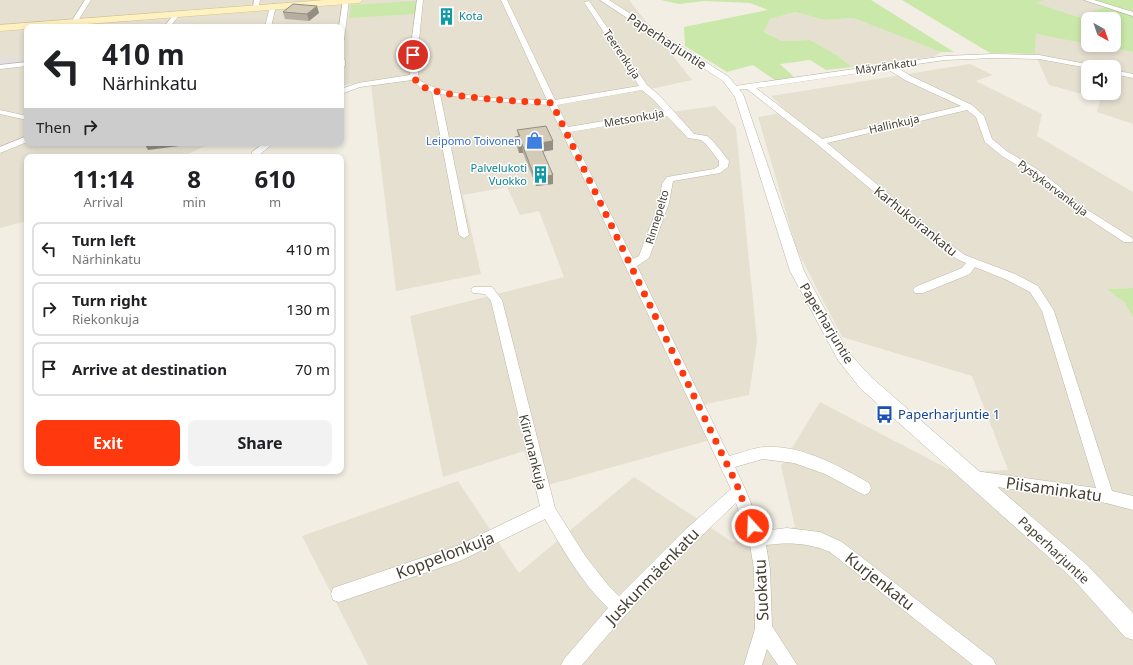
<!DOCTYPE html>
<html lang="en">
<head>
<meta charset="utf-8">
<style>
  body { margin:0; font-family:"Noto Sans",sans-serif; background:#f2f2f2; color:#202124; height:100vh; display:flex; flex-direction:column; font-size:15px; white-space:nowrap }
  * { box-sizing:border-box; margin:0 }
  p { font-size:13px; color:#757577 }
  .icon { flex:none; width:22px; height:22px; fill:none; stroke:currentColor; stroke-width:2; stroke-linecap:round; stroke-linejoin:round }
  .map { position:relative; flex:1; overflow:hidden }
  .sheet { position:absolute; left:24px; top:154px; width:320px; height:320px; display:flex; flex-direction:column; background:#fff; border-radius:8px; box-shadow:0 2px 6px #0003 }
  .sheet>* { flex:none }
  .top-card { position:absolute; left:24px; top:24px; width:320px; height:122px; border-radius:8px; box-shadow:0 2px 6px #0003; background:#fff; color:#202124; overflow:hidden }
  .needle { width:26px; rotate:140deg }
  .fabs { position:absolute; left:1081px; top:12px; display:grid; gap:8px }
  .fabs a { display:grid; place-items:center; width:40px; height:40px; border-radius:8px; background:#fff; box-shadow:0 2px 6px #0003; font-size:20px }
  .pin { position:absolute; display:grid; place-items:center; width:34px; height:34px; color:#fff; margin:-17px; border:2px solid #fff; border-radius:50%; box-shadow:0 1px 4px #0007 }
  .me { position:absolute; width:44px; margin:-22px; rotate:340deg; stroke-linejoin:round; filter:drop-shadow(0 0 3px #0008) }
  .turn { display:flex; align-items:center; gap:14px; height:84px; padding:0 12px; font-size:18px }
  .turn .icon { width:52px; height:52px; stroke-width:2.5 }
  .turn b { display:block; font-size:28px; line-height:34px }
  .then { display:flex; align-items:center; height:38px; padding:0 12px; background:#0003; gap:8px; font-size:15px }
  .eta { display:flex; justify-content:space-evenly; align-items:center; height:68px; text-align:center }
  .eta b { font-size:24px; font-weight:700; line-height:28px }
  .button { display:flex; gap:8px; margin-top:auto; padding:8px 12px }
  .button a { flex:1; height:46px; border-radius:8px; background:#ff380d; color:#fff; font-size:16px; font-weight:700; line-height:46px; text-align:center }
  .button a+a { background:#f2f2f2; color:#202124 }
  ul { padding:0; list-style:none }
  li { display:flex; align-items:center; gap:12px; height:54px; margin:0 8px 6px; padding:0 4px; border:2px solid #e0e0e0; border-radius:8px }
  li div { flex:1 }
  li b { display:block; font-size:15px }
  li em { font-style:normal }
  .map>svg:first-child { display:block }
  .residential { fill:#e6e0d1; fill-rule:evenodd }
  .green { fill:#cae8aa }
  .parking { fill:#e2e0dc }
  .lines { fill:none; stroke-linecap:round; stroke-linejoin:round }
  .minor-casing { stroke:#bdb6a6; stroke-width:1 }
  .tertiary-casing { stroke:#bdb6a6; stroke-width:1 }
  .secondary-casing { stroke:#d4c391; stroke-width:1 }
  .minor { fill:#fff; fill-rule:evenodd }
  .tertiary { fill:#fff; fill-rule:evenodd }
  .secondary { fill:#fff1c0; fill-rule:evenodd }
  .wall { fill:#b6ae9e }
  .shaded-wall { fill:#948d81 }
  .building { fill:#d4cab8; stroke:#948d81 }
  .route { stroke:#ff380d; stroke-width:7; stroke-dasharray:0 12.6 }
  .labels { text-anchor:middle; stroke-width:3; stroke-linejoin:round; paint-order:stroke }
  .far-culture-label { font-size:11px; fill:#0d838f; stroke:#fff; text-anchor:start }
  .far-street-label { font-size:11px; fill:#443e33; stroke:#fff }
  .far-shop-label { font-size:11px; fill:#366cbe; stroke:#fff; text-anchor:end }
  .street-label { font-size:13px; fill:#443e33; stroke:#fff }
  .transit-label { font-size:13px; fill:#164399; stroke:#fff; text-anchor:start }
  .near-street-label { font-size:16px; fill:#443e33; stroke:#fff }
</style>
</head>
<body>
<div class="map">
<svg width="1133" height="665" viewBox="0 0 1133 665">
  <rect width="100%" height="100%" fill="#f2eee3"/>
  <path class="residential" d="M0,0H629L692,80L651,89L671,112L715,106L736,128L757,341L749,395L692,407L710,440L537,488L524,451L443,477L410,316L564,277L539,211L520,215L507,187L463,195L481,274L396,291L371,85L348,84L341,87V27H27V143H213L181,157H27V221L0,228Z
    M1046,0H1090L1109,6L1078,17L1035,3Z
    M795,12L825,20L853,18L941,52L933,57L852,67L837,55L810,40L782,41L764,32L770,19Z
    M1036,34L1133,52V124L1097,112L1100,99L1049,85L1035,54ZM1088,67H1114V93H1088Z
    M970,64L993,75L976,81L1042,114L1037,136L1133,192V288L1107,289L1125,303L1133,318V665H368L302,536L458,481L519,573L634,477L732,542L795,527L781,466L820,402L954,472L1008,470L972,376L842,337L797,250L758,117L787,112L771,96Z"/>
  <path class="green" d="M661,0H871L954,52H941L853,18L825,20L795,12L770,19L764,32L782,41L810,40L837,55L852,67L826,70L810,60L780,64L794,77L775,80L753,65L727,72L685,46L684,27L768,10L750,3L704,1L679,4Z
    M902,0H1046L1036,3L1078,17L1108,6L1090,0H1133V52L1095,45H1114V19H1088V44L1036,34L1035,54L990,53Z
    M415,1L416,14L349,18L351,5Z
    M1133,288V318L1125,303L1107,289Z"/>
  <path class="parking" d="M27,56V63L0,65V58Z"/>
  <g class="lines">
    <defs>
      <path id="minor" d="M85,0H91L74,27H68Z
        M254,0H260L258,9L253,8Z
        M343,0H349L344,40L341,42V27H339Z
        M417,0H423L417,61L419,80C445,98 515,100 547,100L501,0H507L555,100L639,86L584,2L589,1L647,85L660,96L694,134L707,136L712,140L729,161L728,167L720,173L673,181L669,203L649,258L637,266L729,456C741,453 753,448 765,447C802,445 839,466 869,483L871,488L869,493L864,495L825,474L794,463L763,459L735,467L746,491L762,531L787,528L820,532L842,542L993,659L996,665H973L830,552C810,543 788,542 766,545L770,569L772,626L797,665H778L767,649L762,665H744L755,629L754,569L749,539L736,503C681,554 630,608 582,665H561L564,659L608,608C581,582 564,551 545,519L460,561L339,602L333,600L331,594L333,588L457,546L540,506L491,301L485,294L473,293L471,290L473,287H492L502,300L555,508L586,557L608,585L619,596L685,530L731,489L549,105L480,100L440,94L469,235L464,238L459,235L432,92L421,88L412,80L360,87L341,94V89L358,83L410,75V53ZM642,90L654,100L664,111L568,127L557,105ZM667,116L688,138L701,140L706,144L719,161V166L714,169L667,177L662,184L659,203L639,256L633,259L570,132Z
        M1084,0H1094L1133,12V16Z
        M273,4L276,6L271,27H265L270,6Z
        M175,13L180,14L170,27H164Z
        M994,54L1039,55L1092,65L1096,67H1088V68L1039,59L994,58L945,60L896,67L911,76L972,105L984,116L992,139L1008,152L1037,169L1060,187L1072,200L1132,238L1133,240L1132,242H1124L1066,204L1054,191L1031,173L1002,156L985,142L976,117L967,110L827,143L948,243L965,255L1015,274L1038,286L1054,311L1112,491L1133,496V510L1106,503L970,483L968,478L970,473L975,471L1096,488L1042,311L1030,292L1007,280L975,267L970,274L923,293H915L913,290L915,287L962,268L966,263L957,259L940,247L817,144L747,89L735,90L731,88L735,86L945,56ZM887,69L905,80L961,106L822,139L756,88Z
        M341,58L345,60V66H341Z
        M27,62V66L0,69V65Z
        M1114,70L1133,74V78L1114,74Z
        M0,110L27,116V120L0,114Z
        M27,136V142L0,153V147Z
        M264,143H274L259,155V157H251L252,152Z"/>
      <path id="tertiary" d="M600,0H609L729,77L743,94L804,271L848,352L872,378L1086,564L1133,613V640L1125,637L1072,578L860,388L838,360L790,271L735,97L723,81Z"/>
      <path id="secondary" d="M325,0H363L359,3L49,27H27V29L0,31V25Z"/>
    </defs>
    <use href="#minor" class="minor-casing"/>
    <use href="#tertiary" class="tertiary-casing"/>
    <use href="#secondary" class="secondary-casing"/>
    <use href="#minor" class="minor"/>
    <use href="#tertiary" class="tertiary"/>
    <use href="#secondary" class="secondary"/>
  </g>
  <path class="wall" d="M283,12L319,13L309,21L285,19Z
    M517,130L553,150L543,151L553,184L536,186L523,153H519L516,145L515,137L518,136Z"/>
  <path class="shaded-wall" d="M317,6L319,13L309,21L307,14Z
    M553,141V150L540,152L539,143Z
    M144,143H202L148,150Z
    M522,144L523,153H519L518,145Z
    M553,175V184L536,186L535,178Z"/>
  <path class="building" d="M293,4L317,6L307,14L283,12Z
    M546,126L553,141L539,143L553,175L535,178L522,144L518,145L515,137L520,136L517,130Z"/>
  <g class="lines">
    <path class="route" d="M413,55C413,63 412,76 417,82C429,99 529,101 552,103L737,485L752,526"/>
  </g>
  <defs>
    <symbol id="building-bare" viewBox="-9 -9 18 18"><path d="M-4-6H4V6H1V3H-1V6H-4ZM-2.5-4.3h1.7v1.8h-1.7ZM.8-4.3h1.7v1.8H.8ZM-2.5-1h1.7V.8h-1.7ZM.8-1h1.7V.8H.8Z" fill="#0f9aa8" stroke="#fff" stroke-width="2.5" paint-order="stroke"/></symbol>
    <symbol id="shop-bare" viewBox="-9 -9 18 18"><path d="M-5-2.5h2.3a2.7 3.5 0 0 1 5.4 0H5L5.5 6h-11ZM-1.5-2.5h3a1.5 2.3 0 0 0-3 0Z" fill="#3f7fe0" stroke="#fff" stroke-width="2.5" paint-order="stroke"/></symbol>
    <symbol id="bus-bare" viewBox="-9 -9 18 18"><path d="M-5-6H5V4H4V6H2V4H-2V6H-4V4H-5ZM-3.5-4V0h7V-4ZM-3.5 1.2v1.5H-2V1.2ZM2 1.2v1.5H3.5V1.2Z" fill="#1a4fb4" stroke="#fff" stroke-width="2.5" paint-order="stroke"/></symbol>
  </defs>
  <g fill-rule="evenodd">
    <use href="#building-bare" x="434" y="4" width="25" height="25"/>
    <use href="#shop-bare" x="522" y="128" width="25" height="25"/>
    <use href="#building-bare" x="528" y="162" width="25" height="25"/>
    <use href="#bus-bare" x="872" y="402" width="25" height="25"/>
  </g>
  <g class="labels">
    <g class="far-culture-label">
      <text x="459" y="20">Kota</text>
      <text x="527" y="172" text-anchor="end">Palvelukoti<tspan x="527" dy="13">Vuokko</tspan></text>
    </g>
    <g class="far-street-label">
      <text transform="translate(622 54) rotate(56)" y="4">Teerenkuja</text>
      <text transform="translate(886 66) rotate(-8)" y="4">Mäyränkatu</text>
      <text transform="translate(634 118) rotate(-10)" y="4">Metsonkuja</text>
      <text transform="translate(894 124) rotate(-13)" y="4">Hallinkuja</text>
      <text transform="translate(1053 188) rotate(37)" y="4">Pystykorvankuja</text>
      <text transform="translate(657 217) rotate(-73)" y="4">Rinnepelto</text>
    </g>
    <g class="far-shop-label">
      <text x="521" y="145">Leipomo Toivonen</text>
    </g>
    <g class="street-label">
      <text transform="translate(667 41) rotate(33)" y="5">Paperharjuntie</text>
      <text transform="translate(916 221) rotate(39)" y="5">Karhukoirankatu</text>
      <text transform="translate(827 323) rotate(59)" y="5">Paperharjuntie</text>
      <text transform="translate(533 452) rotate(76)" y="5">Kiirunankuja</text>
      <text transform="translate(1054 550) rotate(43)" y="5">Paperharjuntie</text>
    </g>
    <g class="transit-label">
      <text x="898" y="419">Paperharjuntie 1</text>
    </g>
    <g class="near-street-label">
      <text transform="translate(1054 489) rotate(8)" y="6">Piisaminkatu</text>
      <text transform="translate(445 555) rotate(-21)" y="6">Koppelonkuja</text>
      <text transform="translate(652 576) rotate(-46)" y="6">Juskunmäenkatu</text>
      <text transform="translate(880 581) rotate(38)" y="6">Kurjenkatu</text>
      <text transform="translate(761 590) rotate(-93)" y="6">Suokatu</text>
    </g>
  </g>
</svg>
<div class="fabs">
<a><svg class="needle" viewBox="-14 -14 28 28"><path d="M0-13l5 13h-10z" fill="#e53935"/><path d="M0 13l5-13h-10z" fill="#757577"/></svg></a>
<a><svg class="icon" aria-label="sound" viewBox="0 0 24 24"><path d="M4 9h4l5-4v14l-5-4H4zM17 9q2 3 0 6"/></svg></a>
</div>
<div class="pin" style="left:413px;top:55px;background:#d93025"><svg class="icon" aria-label="arrive" viewBox="0 0 24 24"><path d="M6 21V4h12l-3 4 3 4H6"/></svg></div>
<svg class="me" style="left:752px;top:526px" viewBox="-20 -20 40 40"><circle r="17" fill="#ff380d" stroke="#fff" stroke-width="3"/><path d="M0-11L8 9 0 5-8 9z" fill="#fff"/></svg>
<div class="top-card">
<div class="turn"><svg class="icon" aria-label="left" viewBox="0 0 24 24"><path d="M17 20v-9H6M10 6l-5 5 5 5"/></svg><div><b>410 m</b>Närhinkatu</div></div>
<div class="then">Then<svg class="icon" aria-label="right" viewBox="0 0 24 24"><path d="M7 20v-9h11M14 6l5 5-5 5"/></svg></div>
</div>
<section class="sheet">
<div class="eta">
<div><b>11:14</b><p>Arrival</p></div>
<div><b>8</b><p>min</p></div>
<div><b>610</b><p>m</p></div>
</div>
<ul>
<li><svg class="icon" aria-label="left" viewBox="0 0 24 24"><path d="M17 20v-9H6M10 6l-5 5 5 5"/></svg><div><b>Turn left</b><p>Närhinkatu</p></div><em>410 m</em></li>
<li><svg class="icon" aria-label="right" viewBox="0 0 24 24"><path d="M7 20v-9h11M14 6l5 5-5 5"/></svg><div><b>Turn right</b><p>Riekonkuja</p></div><em>130 m</em></li>
<li><svg class="icon" aria-label="arrive" viewBox="0 0 24 24"><path d="M6 21V4h12l-3 4 3 4H6"/></svg><div><b>Arrive at destination</b></div><em>70 m</em></li>
</ul>
<div class="button"><a>Exit</a><a>Share</a></div>
</section>
</div>
</body>
</html>
